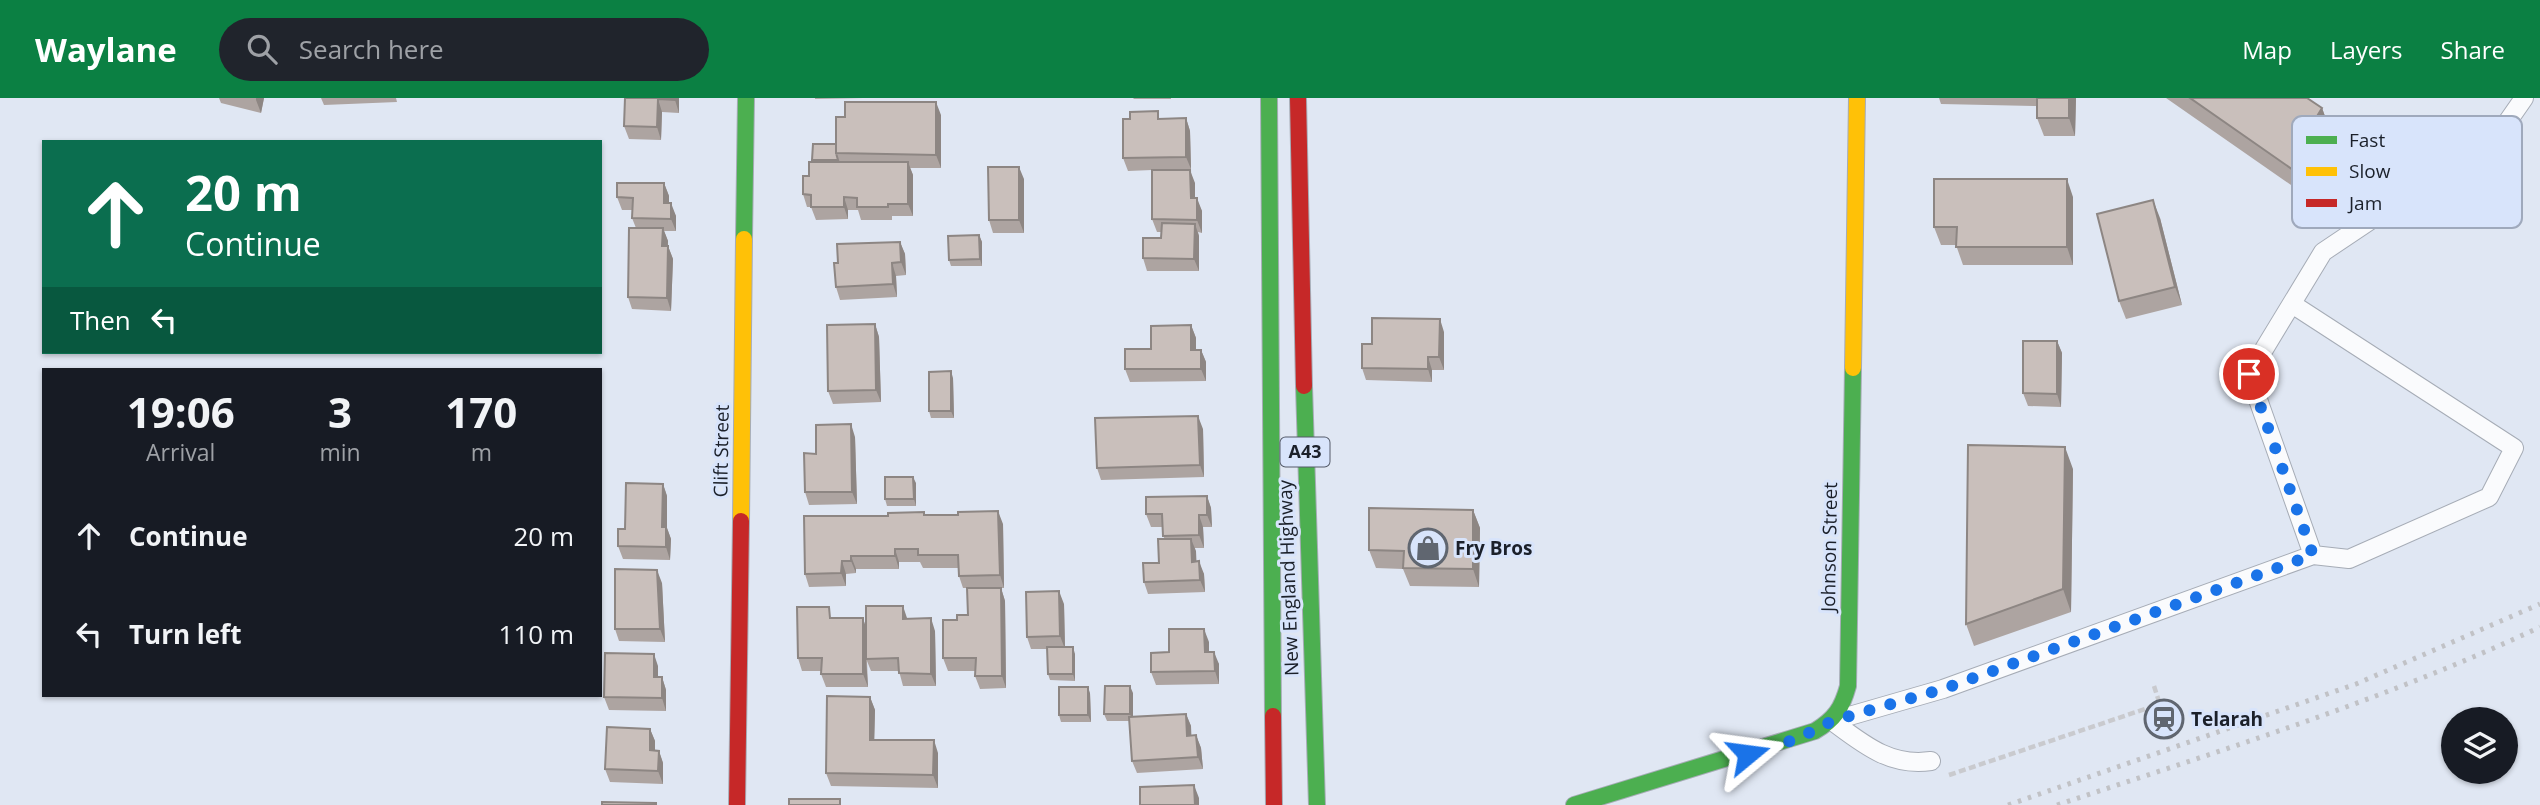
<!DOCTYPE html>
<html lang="en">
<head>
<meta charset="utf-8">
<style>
  body { margin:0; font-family:"Open Sans",sans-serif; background:#20242c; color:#f1f3f6; height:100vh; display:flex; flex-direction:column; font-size:26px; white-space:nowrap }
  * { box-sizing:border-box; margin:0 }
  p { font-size:23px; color:#9ea1a6 }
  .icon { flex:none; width:38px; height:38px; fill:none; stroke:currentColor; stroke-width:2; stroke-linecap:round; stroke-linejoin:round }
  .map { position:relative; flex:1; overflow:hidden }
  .drawer { position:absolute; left:42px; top:270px; width:560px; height:329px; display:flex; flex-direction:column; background:#171b24; border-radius:0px; box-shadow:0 2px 5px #0004 }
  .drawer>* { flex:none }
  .hud { position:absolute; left:42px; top:42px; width:560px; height:214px; border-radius:0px; box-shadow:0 2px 5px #0004; background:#0b6e4f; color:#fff; overflow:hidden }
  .controls { position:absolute; left:2441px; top:609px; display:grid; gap:14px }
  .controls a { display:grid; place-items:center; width:77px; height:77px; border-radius:50%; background:#171b24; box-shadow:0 2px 5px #0004; font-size:35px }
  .pin { position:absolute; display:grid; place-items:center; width:60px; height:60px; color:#fff; margin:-30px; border:4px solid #fff; border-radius:50%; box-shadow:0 2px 7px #0007 }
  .me { position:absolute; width:77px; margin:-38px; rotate:74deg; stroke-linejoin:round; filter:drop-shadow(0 0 5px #0008) }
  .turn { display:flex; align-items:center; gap:24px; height:147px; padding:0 28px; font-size:32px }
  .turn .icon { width:91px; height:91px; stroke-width:2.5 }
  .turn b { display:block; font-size:49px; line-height:60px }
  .then { display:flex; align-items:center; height:66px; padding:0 28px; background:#0003; gap:14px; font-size:26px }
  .eta { display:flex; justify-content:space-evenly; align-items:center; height:119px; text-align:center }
  .eta b { font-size:42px; font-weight:700; line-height:49px }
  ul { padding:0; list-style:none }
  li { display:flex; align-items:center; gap:21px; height:98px; padding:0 28px }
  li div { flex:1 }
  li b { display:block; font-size:26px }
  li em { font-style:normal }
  header { display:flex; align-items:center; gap:42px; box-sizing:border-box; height:98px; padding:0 35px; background:#0b8043; color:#fff }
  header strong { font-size:33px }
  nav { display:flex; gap:38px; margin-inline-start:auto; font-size:24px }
  .search { width:490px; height:63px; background:#20242c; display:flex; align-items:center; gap:18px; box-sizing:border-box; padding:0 24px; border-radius:38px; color:#9ea1a6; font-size:26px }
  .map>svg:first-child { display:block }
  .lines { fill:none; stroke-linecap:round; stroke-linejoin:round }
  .lane-casing { stroke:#a6acb6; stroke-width:20 }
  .fast-casing { stroke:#a6acb6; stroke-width:18 }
  .slow-casing { stroke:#a6acb6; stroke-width:18 }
  .jam-casing { stroke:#a6acb6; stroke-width:18 }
  .path { stroke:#c9cace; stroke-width:4.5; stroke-dasharray:7 3.5; stroke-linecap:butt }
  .lane { stroke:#fafbfd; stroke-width:18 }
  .fast { stroke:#4caf50; stroke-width:16 }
  .slow { stroke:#ffc107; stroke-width:16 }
  .jam { stroke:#c62828; stroke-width:16 }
  .rail { stroke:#c1c2c6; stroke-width:5; stroke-dasharray:3.5 7; stroke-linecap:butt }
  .wall { fill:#ada4a1 }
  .shaded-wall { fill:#8d8683 }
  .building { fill:#c9bfbb; stroke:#8d8683; stroke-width:2 }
  .route { stroke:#1a73e8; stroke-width:12; stroke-dasharray:0 21.6 }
  .labels { text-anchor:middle; stroke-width:6; stroke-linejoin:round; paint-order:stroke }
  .shield { fill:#d8e4fb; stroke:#545b69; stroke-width:2 }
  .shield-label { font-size:18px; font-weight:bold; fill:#1b202a }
  .street-label { font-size:19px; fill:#1b202a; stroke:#d8e4fb }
  .poi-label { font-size:19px; font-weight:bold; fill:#1b202a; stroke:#d8e4fb; text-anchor:start }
  .key { fill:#d8e4fb; stroke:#9fa9bc; stroke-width:2 }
  .key-label { font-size:19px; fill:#1b202a }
</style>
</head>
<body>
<header>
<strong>Waylane</strong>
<div class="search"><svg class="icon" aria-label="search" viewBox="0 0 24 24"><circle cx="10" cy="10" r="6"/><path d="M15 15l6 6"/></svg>Search here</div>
<nav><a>Map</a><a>Layers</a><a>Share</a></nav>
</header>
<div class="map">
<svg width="2540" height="707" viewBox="0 0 2540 707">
  <rect width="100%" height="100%" fill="#e0e7f3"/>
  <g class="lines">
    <defs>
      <path id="lane" d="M2292,206L2514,350L2489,399L2349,461L2313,457
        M1839,621L1943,591L2313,457L2249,276L2323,154L2499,36L2524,0
        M1832,623C1863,646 1890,669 1931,663"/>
      <path id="fast" d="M1269,0L1273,618
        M744,141L746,0
        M1304,288L1317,707
        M1574,707L1815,633C1835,621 1842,610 1848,588L1853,270"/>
      <path id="slow" d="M1853,270L1857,0
        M741,423L744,141"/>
      <path id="jam" d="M1298,0L1304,288
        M1273,618L1274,707
        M737,707L741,423"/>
    </defs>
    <use href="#lane" class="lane-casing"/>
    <use href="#fast" class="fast-casing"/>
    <use href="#slow" class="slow-casing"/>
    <use href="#jam" class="jam-casing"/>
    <path class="path" d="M2154,588L2171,641
      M1949,677L2160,606"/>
    <use href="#lane" class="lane"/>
    <use href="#fast" class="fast"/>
    <use href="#slow" class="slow"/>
    <use href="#jam" class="jam"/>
    <path class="rail" d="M2008,707L2356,586L2540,506
      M2057,707C2219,653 2385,602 2540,529"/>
  </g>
  <path class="wall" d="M219,0H264L261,15L221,5Z
    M321,0H396L397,4L324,7Z
    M625,0H679V15L662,14L661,42L629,41L624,28Z
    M815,0H863L815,1Z
    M1133,0H1171V1H1134Z
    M1939,0H2076L2075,38H2044L2037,20V8L1941,6Z
    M2166,0H2307L2322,10L2329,29L2360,49L2368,72L2337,119Z
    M941,17V70H910L913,77V118H892V122H861L858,112H848V121L816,122L811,109H807L803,96L813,64L812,62L836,46Z
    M1186,20L1190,33L1191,71L1158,72L1195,85V100L1202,113V135L1198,134L1199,138V173H1147L1143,160L1161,140V134H1157L1152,121V72L1128,73L1123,60L1161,21Z
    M1024,81V135H993L989,122Z
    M664,85L669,98V105L676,118V133H664L668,143V148L673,161L671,213L632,211L628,199L636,130L632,120L633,112H622L617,99Z
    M2073,99V167H1963L1956,147H1941L1934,129Z
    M2160,120L2182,207L2126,221L2119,203Z
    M979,137L982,144V168H951L949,162Z
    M900,144L905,156L906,177L896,178L897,199L840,202L836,189L838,165Z
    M875,226L879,239L881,304L833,306L828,293Z
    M1191,227L1196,240V252H1201L1206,264V283L1130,284L1125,271L1151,251Z
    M1444,234V272H1432V284L1366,282L1362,270L1372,246Z
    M2057,243L2062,255L2061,309L2028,308L2023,295Z
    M953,280L954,320H931L929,313Z
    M1203,331L1204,379L1101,382L1097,370Z
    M855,339L857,406L809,407L805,394L816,356Z
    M2073,371L2071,514L1974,548L1966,526Z
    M916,385V408H887L885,401Z
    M663,386L667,398V430L671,441L670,462L623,461L618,448L625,431Z
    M1207,398L1211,410L1212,429H1203L1204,450H1195L1196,463L1204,476L1205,494L1148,496L1144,484L1159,465L1164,441L1163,429H1151L1146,416Z
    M1473,412L1480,430L1479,489L1410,488L1403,471L1376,470L1369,452Z
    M924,414L925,417L1003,426L1004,490H1001L1005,503L1006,590L980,591L975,578V573H948L943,560L957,522L968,517L967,490H963L959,478V470H923L920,464H899V471H856V475L846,476V488L809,489L805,476L888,418Z
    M662,485L665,544L619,543L615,531Z
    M1064,506L1065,549L1075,556V583L1050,582L1048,576L1047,551H1031L1027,539Z
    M834,520H863L866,531L907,521L935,533L936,588H903L899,573H871L867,563L868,589H826L821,576V573H802L798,560Z
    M1209,544V554L1219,566V586L1156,587L1151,574L1169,554Z
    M658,568V579H662L666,592V613L609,612L604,599Z
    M1090,595L1091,624H1061L1059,617Z
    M1133,595V619L1186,616L1191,628V638L1196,637L1201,650L1203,671L1137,675L1132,663L1129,623H1107L1104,616Z
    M870,599L875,612L874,642L938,655V690L831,688L826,675Z
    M650,631L655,643V652L659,653L663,665V686L610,684L605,671Z"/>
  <path class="shaded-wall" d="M256,0H264L261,15L256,2Z
    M675,0H679V15L675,2Z
    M2069,0H2076L2075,38L2069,20Z
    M658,1L662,14L661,42L657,29Z
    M936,4L941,17V70L936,57Z
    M2322,10L2330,32L2316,20Z
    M1186,20L1190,33L1191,71L1186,59Z
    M2360,49L2368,72L2337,119L2329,97Z
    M908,64L913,77V118L908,106Z
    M1019,69L1024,81V135L1019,122Z
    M1190,72L1195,85V113L1191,100Z
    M2067,81L2073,99V167L2067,149Z
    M664,85L669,98V117L664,105Z
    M844,99L848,112V121L844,109Z
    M1197,100L1202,113V135L1197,122Z
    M2153,102L2160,120L2182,207L2175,189Z
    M671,105L676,118V133L671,121Z
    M1195,126L1199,138V173L1194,161Z
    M663,130L668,143L667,161L662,148Z
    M979,137L982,144V168L980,161Z
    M900,144L905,156L906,177L901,164Z
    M668,148L673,161L671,213L667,200Z
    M892,165L896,178L897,199L893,186Z
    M1440,221L1444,234V272L1439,259Z
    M875,226L879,239L881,304L876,292Z
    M1191,227L1196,240V265L1191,252Z
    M2057,243L2062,255L2061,309L2057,296Z
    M1201,252L1206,264V283L1201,271Z
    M1428,259L1432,272V284L1428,271Z
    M951,273L953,280L954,320L951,313Z
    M1198,318L1203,331L1204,379L1200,367Z
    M851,326L855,339L857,406L852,394Z
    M2065,349L2073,371L2071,514L2063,491Z
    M913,379L916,385V408L914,401Z
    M663,386L667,398V430L671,441L670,462L666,449L662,429Z
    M1207,398L1211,410L1212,429L1207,417Z
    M1473,412L1480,430L1479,489L1473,471Z
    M998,413L1003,426L1004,490L1000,477Z
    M1199,417L1203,429L1204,450L1199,437Z
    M1191,441L1196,453L1197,476L1192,464Z
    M895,451L899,464V471L895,458Z
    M851,458L856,471V475L851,463Z
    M842,463L846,476V488L841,475Z
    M1199,463L1204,476L1205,494L1200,482Z
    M657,472L662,485L665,544L660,531Z
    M1001,490L1005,503L1006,590L1002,578Z
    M1059,493L1064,506L1065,551L1060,538Z
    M903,508L907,520L903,521Z
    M863,520L867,533L866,561L868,589L863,576Z
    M931,520L935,533L936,588L931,576Z
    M1204,531L1209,544V567L1205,554Z
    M1073,549L1075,556V583L1073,576Z
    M1214,554L1219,566V586L1215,573Z
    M654,556L658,568V592L654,579Z
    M662,579L666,592V613L662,600Z
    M1130,588L1133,595V623L1130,616Z
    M1088,589L1090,595L1091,624L1088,617Z
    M870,599L875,612L874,654L870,642Z
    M1186,616L1191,628L1192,651L1187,638Z
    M650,631L655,643V665L650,652Z
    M1196,637L1201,650L1203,671L1198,659Z
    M934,642L938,655V690L933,677Z
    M659,653L663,665V686L658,673Z
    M1194,687L1199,700V707H1195Z"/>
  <path class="building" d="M625,0H675V2L658,1L657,29L624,28Z
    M2037,0H2069V20H2037Z
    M2190,0H2307L2322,10L2316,20L2360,49L2329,97Z
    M845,4H936V57L836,55V19H845Z
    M1158,13V21L1186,20V59L1123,60V21H1130V14Z
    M813,46H836V55L838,62H812Z
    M809,64H908V106H888V109H857V100L844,99V109H811V97L803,96V78H809Z
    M988,69H1019V122H989Z
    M1152,72H1190L1191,100H1197V122L1152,121Z
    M1934,81H2067V149H1956L1957,129H1934Z
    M617,85H664V105H671V121L632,120L633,100L617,99Z
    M2153,102L2175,189L2119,203L2097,116Z
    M1162,125L1195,126L1194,161L1143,160V140H1161Z
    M629,130H663L662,148H668L667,200L628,199Z
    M979,137L980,161L949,162L948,138Z
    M900,144L901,164L892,165L893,186L836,189L834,165H838L837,146Z
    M1372,220L1440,221L1439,259H1428V271L1362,270V246H1372Z
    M875,226L876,292L828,293L827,227Z
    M1191,227V252H1201V271H1125V251H1151V228Z
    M2023,243H2057V296L2023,295Z
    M951,273V313H929V274Z
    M1198,318L1200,367L1097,370L1095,320Z
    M851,326L852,394H805L804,355L816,356V327Z
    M1968,347L2065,349L2063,491L1966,526Z
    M885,379H913L914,401H885Z
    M626,385L663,386L662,429H666V449L618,448V431H625Z
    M1207,398V417H1199V437L1163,438L1162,416H1146V399Z
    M1369,410L1473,412V471L1403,470L1404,453L1369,452Z
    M998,413L1000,477L959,478L958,457H918V451H895V458H851V463H842L841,475L805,476L804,418H888V415L924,414V417H958V414Z
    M1158,441H1191L1192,464L1199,463L1200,482L1144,484L1143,465H1159Z
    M615,471L657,472L660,531H615Z
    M967,490H1001L1002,578H975L976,560H943V522H957V517H968Z
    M1059,493L1060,538L1027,539L1026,494Z
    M866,508H903V521L931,520V576L899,575L898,560L866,561Z
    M797,509H829L830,520H863V576H821L822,560H798Z
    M1169,531H1204L1205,554H1214L1215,573L1151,574V555L1169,554Z
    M1047,549H1073V576H1048Z
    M605,555L654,556V579H662V600L604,599Z
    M1105,588H1130V616H1104Z
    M1059,589H1088V617H1059Z
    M827,598L870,599V642H934L933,677L826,675Z
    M1186,616L1187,638L1196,637L1198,659L1132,663L1129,619Z
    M607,629L650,631V652L659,653L658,673L605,671Z
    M1194,687L1195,707H1140V689Z
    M789,701H840V707H789Z
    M602,704L656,705V707H602Z"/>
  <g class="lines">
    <path class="route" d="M1748,656L1797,641L1832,623L1943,591L2313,457L2249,276"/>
  </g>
  <defs>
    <symbol id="shop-ring" viewBox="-11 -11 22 22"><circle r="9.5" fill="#d8e4fb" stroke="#606670" stroke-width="1.5"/><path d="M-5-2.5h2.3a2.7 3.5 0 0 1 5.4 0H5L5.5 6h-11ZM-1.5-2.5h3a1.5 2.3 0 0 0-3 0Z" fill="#606670"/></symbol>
    <symbol id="station-ring" viewBox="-11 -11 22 22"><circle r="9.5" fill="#d8e4fb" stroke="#606670" stroke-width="1.5"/><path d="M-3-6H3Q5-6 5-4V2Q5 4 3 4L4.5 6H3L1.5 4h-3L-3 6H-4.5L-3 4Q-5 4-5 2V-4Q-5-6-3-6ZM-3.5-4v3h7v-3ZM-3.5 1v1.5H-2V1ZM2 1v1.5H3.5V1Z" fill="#606670"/></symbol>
  </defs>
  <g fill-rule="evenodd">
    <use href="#shop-ring" x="1406" y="428" width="44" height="44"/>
    <use href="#station-ring" x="2142" y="599" width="44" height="44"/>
  </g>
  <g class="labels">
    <rect class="shield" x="1280.5" y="339.5" width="49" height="29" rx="5"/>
    <g class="shield-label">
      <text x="1305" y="360">A43</text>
    </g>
    <g class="street-label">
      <text transform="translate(721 353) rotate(-89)" y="7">Clift Street</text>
      <text transform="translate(1829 449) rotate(-89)" y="7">Johnson Street</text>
      <text transform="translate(1288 480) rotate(-92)" y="7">New England Highway</text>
    </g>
    <g class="poi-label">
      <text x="1455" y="457">Fry Bros</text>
      <text x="2191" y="628">Telarah</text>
    </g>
  </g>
  <rect x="2292" y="18" width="230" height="112" rx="10" class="key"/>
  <rect x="2306" y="38" width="31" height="8" fill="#4caf50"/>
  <rect x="2306" y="69" width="31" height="9" fill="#ffc107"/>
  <rect x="2306" y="101" width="31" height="8" fill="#c62828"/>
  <g class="key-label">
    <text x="2349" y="49">Fast</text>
    <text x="2349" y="80">Slow</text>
    <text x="2349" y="112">Jam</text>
  </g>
</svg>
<div class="controls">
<a><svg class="icon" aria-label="layers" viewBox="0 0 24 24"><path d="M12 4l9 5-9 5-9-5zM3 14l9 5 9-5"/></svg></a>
</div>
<div class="pin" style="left:2249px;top:276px;background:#d93025"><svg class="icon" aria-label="arrive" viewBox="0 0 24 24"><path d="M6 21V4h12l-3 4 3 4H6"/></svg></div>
<svg class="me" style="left:1748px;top:656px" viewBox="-20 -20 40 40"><path d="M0-17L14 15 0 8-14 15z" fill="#1a73e8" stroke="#fff" stroke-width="4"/></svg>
<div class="hud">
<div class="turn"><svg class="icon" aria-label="ahead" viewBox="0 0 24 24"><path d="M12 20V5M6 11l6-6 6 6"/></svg><div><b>20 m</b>Continue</div></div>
<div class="then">Then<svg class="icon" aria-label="left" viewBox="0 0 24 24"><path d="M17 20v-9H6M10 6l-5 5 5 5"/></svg></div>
</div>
<section class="drawer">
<div class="eta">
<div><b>19:06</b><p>Arrival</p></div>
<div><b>3</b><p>min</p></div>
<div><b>170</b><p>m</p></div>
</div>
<ul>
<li><svg class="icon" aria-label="ahead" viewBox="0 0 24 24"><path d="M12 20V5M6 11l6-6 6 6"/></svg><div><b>Continue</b></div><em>20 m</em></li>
<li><svg class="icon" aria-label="left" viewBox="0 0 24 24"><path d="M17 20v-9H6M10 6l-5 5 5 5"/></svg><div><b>Turn left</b></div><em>110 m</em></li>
</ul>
</section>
</div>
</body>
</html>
